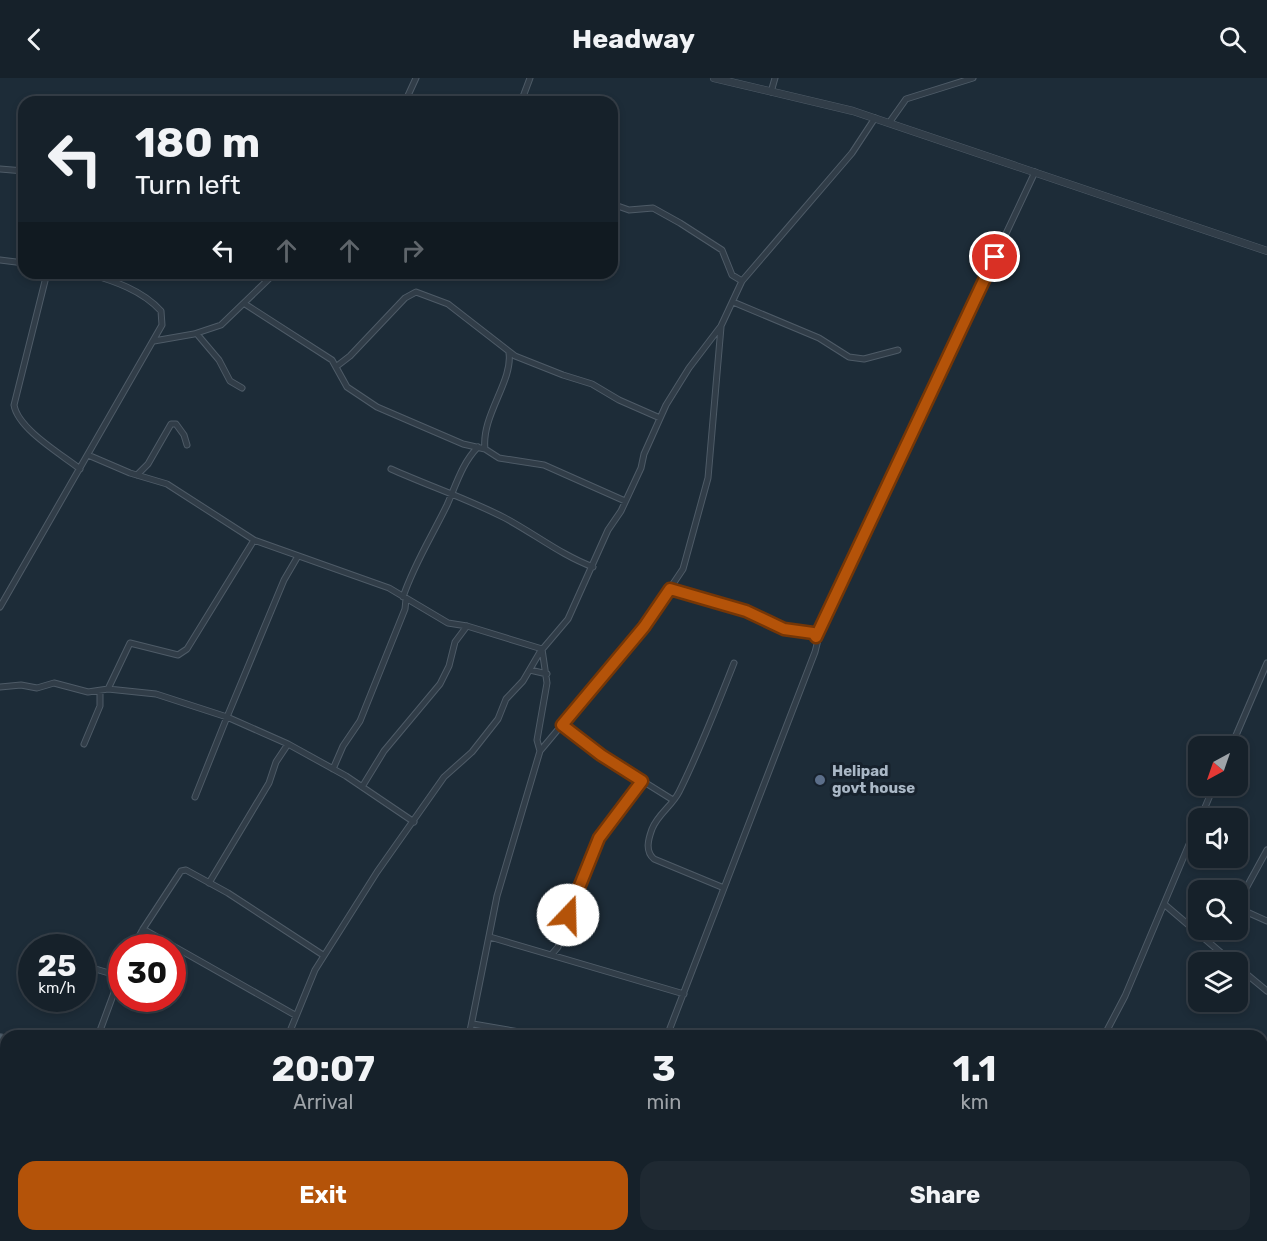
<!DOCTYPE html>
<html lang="en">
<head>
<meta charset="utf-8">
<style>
  body { margin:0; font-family:Rubik,sans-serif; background:#1f2932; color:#f1f3f6; height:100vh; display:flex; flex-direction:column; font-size:22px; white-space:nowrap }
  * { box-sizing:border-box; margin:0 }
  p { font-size:20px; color:#9ea3a8 }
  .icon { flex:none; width:33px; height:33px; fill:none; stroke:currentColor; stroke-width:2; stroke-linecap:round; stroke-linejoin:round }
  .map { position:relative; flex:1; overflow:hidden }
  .side { position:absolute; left:0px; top:952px; width:1268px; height:212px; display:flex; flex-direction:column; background:#16212a; border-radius:18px 18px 0 0; box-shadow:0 3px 9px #0003,0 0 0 2px #353e47 }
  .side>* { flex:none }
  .banner { position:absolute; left:18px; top:18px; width:600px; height:183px; border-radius:18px; box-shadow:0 3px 9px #0003,0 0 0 2px #353e47; background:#16212a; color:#f1f3f6; overflow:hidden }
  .needle { width:39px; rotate:220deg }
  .controls { position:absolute; left:1188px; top:658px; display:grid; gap:12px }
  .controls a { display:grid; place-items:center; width:60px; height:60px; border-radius:12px; background:#16212a; box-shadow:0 3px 9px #0003,0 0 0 2px #353e47; font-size:30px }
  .speed { position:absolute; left:18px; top:856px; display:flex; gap:12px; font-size:30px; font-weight:700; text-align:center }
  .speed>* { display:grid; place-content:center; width:78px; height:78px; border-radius:50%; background:#16212a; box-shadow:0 3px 9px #0003,0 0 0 2px #353e47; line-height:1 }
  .speed small { font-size:15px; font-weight:400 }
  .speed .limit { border:9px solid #d22; background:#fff; color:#111 }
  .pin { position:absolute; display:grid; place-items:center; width:51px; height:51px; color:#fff; margin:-26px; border:3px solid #fff; border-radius:50%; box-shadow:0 2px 6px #0007 }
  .me { position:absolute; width:66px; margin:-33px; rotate:21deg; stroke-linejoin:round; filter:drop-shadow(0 0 4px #0008) }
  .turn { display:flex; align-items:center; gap:21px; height:126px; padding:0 18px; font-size:27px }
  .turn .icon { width:78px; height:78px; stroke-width:2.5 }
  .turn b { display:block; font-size:42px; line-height:51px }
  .lanes { display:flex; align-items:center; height:57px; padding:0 18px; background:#0003; justify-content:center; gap:30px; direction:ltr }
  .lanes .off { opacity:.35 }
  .eta { display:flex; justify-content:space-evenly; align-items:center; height:102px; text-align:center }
  .eta b { font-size:36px; font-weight:700; line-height:42px }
  .primary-button { display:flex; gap:12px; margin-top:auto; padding:12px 18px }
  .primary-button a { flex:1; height:69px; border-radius:18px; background:#b45309; color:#fff; font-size:24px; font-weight:700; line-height:69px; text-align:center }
  .primary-button a+a { background:#1f2932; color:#f1f3f6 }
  header { display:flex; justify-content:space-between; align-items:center; height:78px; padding:0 18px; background:#16212a; font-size:27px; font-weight:700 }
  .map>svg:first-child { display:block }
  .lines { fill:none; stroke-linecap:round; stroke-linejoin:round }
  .minor-casing { stroke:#4e5b67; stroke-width:7 }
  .tertiary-casing { stroke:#4e5b67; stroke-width:8 }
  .primary-casing { stroke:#3d4955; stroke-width:10 }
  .minor { stroke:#313d48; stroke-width:5 }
  .tertiary { stroke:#313d48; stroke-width:7 }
  .primary { stroke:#4e5d69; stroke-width:8 }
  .route-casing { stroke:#753606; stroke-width:15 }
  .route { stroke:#b45309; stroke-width:10 }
  .service-dot { fill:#5c6f8a; stroke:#17222d; stroke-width:2 }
  .labels { text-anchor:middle; stroke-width:6; stroke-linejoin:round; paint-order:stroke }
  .poi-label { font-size:15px; font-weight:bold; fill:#aab8c6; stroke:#17222d; text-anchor:start }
</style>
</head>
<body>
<header><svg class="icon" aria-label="back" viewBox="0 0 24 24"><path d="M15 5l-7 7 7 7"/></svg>Headway<svg class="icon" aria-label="search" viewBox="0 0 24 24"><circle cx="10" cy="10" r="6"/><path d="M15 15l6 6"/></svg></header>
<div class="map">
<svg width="1267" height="1163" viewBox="0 0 1267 1163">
  <rect width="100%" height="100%" fill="#1d2c38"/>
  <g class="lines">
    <defs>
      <path id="minor" d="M771,14L775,0
        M405,24L416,0
        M521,24L530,0
        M889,45L906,21L973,0
        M0,91L24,93
        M612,126L629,132L653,130L680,145L722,172L732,197L742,203
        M0,182L24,185
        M47,195L14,327C18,351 61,376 80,391
        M733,224L819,260L849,279L864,281L898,272
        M245,226L332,282L347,309L377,329L463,366L485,371L499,380L544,387L625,423
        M197,256L219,282L230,303L242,310
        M154,263L194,256L221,247L275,195
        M337,288L350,278L405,220L416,214L448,226L515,278L563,297L592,306L619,322L660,340
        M485,371C481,338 513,303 509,275
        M88,377L130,395L167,406L254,462L187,571L178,577L130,565L108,611
        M391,391C429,408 468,421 505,440C535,456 561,477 593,489
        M137,397L148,386L171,346H176L184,357L187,367
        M254,462L389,510L448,545L467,548L542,571L547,605L537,662L540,673
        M298,478L284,502L227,639L288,666L346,698L414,744
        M670,511L745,533L784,551L813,555L818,562L815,574L724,810
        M403,519C414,486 432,458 447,427C456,407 462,385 478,369
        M0,529L162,247L161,233C142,212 114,203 87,195
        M816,559L1035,94
        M530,592L547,596
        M0,609L21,607L37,610L54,605L88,614L108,611L156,616L227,639L195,719
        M562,647L601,677L673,722
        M84,666L100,628V613
        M1231,669L1267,585
        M333,691L343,668L360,643L405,531L406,521
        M362,709L384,673L440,606L449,588L455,564L467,548
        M1200,741L1214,708
        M209,805L269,705L276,684L288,666
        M1238,825L1267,772
        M1164,826L1233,885
        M1238,830L1267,843
        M143,851L181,793L186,792L228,815L323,877
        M490,859L684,916
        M133,870L143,851L295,937
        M552,876L558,869L594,770L618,732L642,703
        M82,887L119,898
        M1238,889L1267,913
        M473,946L543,958
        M98,958L122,893
        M288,958L315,892L377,794L444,699L472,674L498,641L506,621L523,603L540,574L568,541L608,452L621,433L641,390L644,376L666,327L689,290L721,248L742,203L852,75L875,40
        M469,958L497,818L540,673L644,549L683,491L708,400L721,249
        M667,958L724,810L654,781C645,773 648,762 652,751C658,736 672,728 679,714C700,672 717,628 734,585
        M1104,958L1125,918L1198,745
        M500,1163L502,1158
        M714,1163L715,1158
        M837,1163L839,1158"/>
      <path id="tertiary" d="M714,0L853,33L1267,173"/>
      <path id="primary" d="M0,960L6,962
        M1109,1158L1125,1163"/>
    </defs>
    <use href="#minor" class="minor-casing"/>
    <use href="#tertiary" class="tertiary-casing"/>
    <use href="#primary" class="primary-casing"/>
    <use href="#minor" class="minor"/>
    <use href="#tertiary" class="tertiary"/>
    <use href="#primary" class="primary"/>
  </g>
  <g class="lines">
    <defs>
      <path id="route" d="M568,837L599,760L642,703L601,677L562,647L644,549L670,511L746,533L784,551L813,555L816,559L995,179"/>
    </defs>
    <use href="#route" class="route-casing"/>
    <use href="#route" class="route"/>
  </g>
  <circle class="service-dot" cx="820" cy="702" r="6"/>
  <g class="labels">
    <g class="poi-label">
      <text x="832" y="698">Helipad<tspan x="832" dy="17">govt house</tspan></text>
    </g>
  </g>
</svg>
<div class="controls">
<a><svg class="needle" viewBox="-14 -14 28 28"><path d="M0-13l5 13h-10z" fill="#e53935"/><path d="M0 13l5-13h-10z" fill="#9ea3a8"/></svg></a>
<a><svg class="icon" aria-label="sound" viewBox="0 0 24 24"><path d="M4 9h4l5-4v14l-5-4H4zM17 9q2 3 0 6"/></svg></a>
<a><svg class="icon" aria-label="search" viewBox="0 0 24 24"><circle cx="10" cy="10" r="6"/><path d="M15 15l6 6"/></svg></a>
<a><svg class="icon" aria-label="layers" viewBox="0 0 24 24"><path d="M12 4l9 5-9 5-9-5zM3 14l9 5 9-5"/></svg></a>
</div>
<div class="speed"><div>25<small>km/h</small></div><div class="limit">30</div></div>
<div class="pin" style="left:995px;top:179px;background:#d93025"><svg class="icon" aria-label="arrive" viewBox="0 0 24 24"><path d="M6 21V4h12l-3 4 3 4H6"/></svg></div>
<svg class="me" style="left:568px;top:837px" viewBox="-20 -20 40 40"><circle r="19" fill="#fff"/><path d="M0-13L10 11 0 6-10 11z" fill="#b45309"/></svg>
<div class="banner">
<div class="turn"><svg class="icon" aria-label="left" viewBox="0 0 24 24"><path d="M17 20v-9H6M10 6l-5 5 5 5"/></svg><div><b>180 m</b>Turn left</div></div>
<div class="lanes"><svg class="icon" aria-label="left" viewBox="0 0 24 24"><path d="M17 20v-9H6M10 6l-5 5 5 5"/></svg><svg class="icon off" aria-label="ahead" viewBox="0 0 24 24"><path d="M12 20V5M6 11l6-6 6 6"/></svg><svg class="icon off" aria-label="ahead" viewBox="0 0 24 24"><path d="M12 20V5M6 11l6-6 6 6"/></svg><svg class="icon off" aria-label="right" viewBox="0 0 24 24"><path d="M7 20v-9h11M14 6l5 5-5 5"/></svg></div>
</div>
<section class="side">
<div class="eta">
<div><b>20:07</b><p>Arrival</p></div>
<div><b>3</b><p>min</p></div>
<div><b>1.1</b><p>km</p></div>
</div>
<div class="primary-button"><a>Exit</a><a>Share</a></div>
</section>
</div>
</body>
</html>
